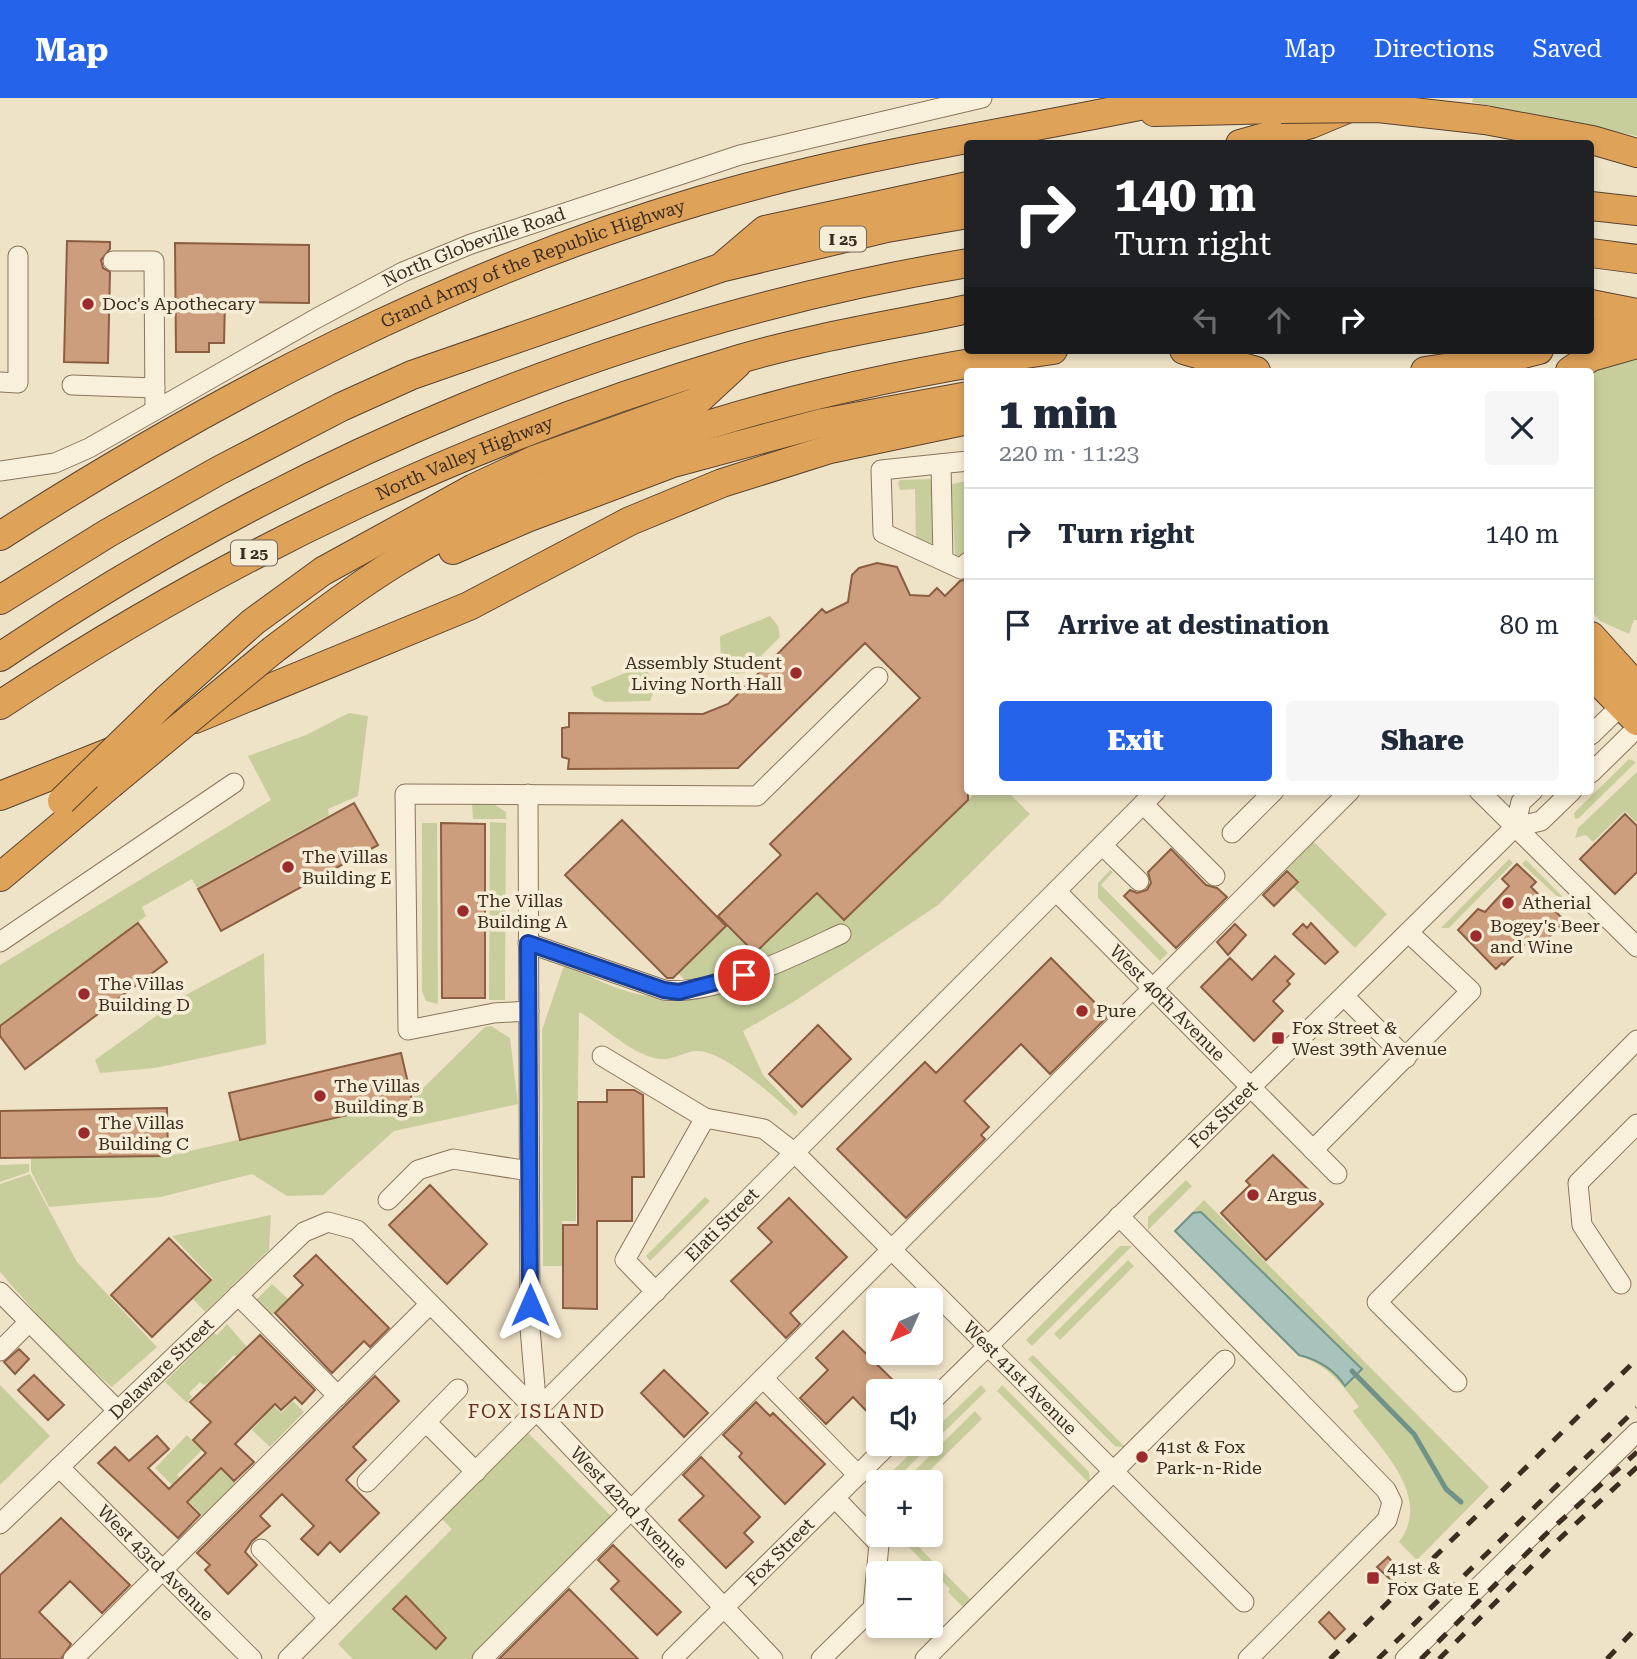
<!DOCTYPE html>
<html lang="en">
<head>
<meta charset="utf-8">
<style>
  body { margin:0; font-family:"Roboto Serif",serif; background:#f6f6f7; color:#1f2937; height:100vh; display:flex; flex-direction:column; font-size:26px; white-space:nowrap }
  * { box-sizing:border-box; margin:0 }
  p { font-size:23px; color:#747a83 }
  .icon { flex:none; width:38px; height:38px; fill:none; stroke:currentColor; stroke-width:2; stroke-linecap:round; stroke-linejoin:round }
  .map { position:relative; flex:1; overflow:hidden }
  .side { position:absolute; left:964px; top:270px; width:630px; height:427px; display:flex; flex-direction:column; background:#fff; border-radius:7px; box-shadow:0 4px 10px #0003 }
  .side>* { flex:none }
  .banner { position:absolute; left:964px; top:42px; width:630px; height:214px; border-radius:7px; box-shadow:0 4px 10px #0003; background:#202124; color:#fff; overflow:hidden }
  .needle { width:46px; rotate:225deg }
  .buttons { position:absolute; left:866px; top:1190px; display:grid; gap:14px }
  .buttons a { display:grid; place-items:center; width:77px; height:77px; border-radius:7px; background:#fff; box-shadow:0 4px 10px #0003; font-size:35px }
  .pin { position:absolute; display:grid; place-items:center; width:60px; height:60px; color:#fff; margin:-30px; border:4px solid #fff; border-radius:50%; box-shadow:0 2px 7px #0007 }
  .me { position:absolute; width:77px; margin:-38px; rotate:0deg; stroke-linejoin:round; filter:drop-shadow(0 0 5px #0008) }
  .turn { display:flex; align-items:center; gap:24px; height:147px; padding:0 35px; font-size:32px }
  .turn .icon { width:91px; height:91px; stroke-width:2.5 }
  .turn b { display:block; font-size:49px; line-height:60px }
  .lanes { display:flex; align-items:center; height:66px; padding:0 35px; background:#0003; justify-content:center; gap:35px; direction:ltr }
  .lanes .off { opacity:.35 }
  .round { display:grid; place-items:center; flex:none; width:74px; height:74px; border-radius:7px; background:#f6f6f7 }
  .head { display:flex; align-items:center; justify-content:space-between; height:119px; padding:0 35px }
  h1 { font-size:42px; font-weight:800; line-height:52px }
  .cta { display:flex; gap:14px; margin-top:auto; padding:14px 35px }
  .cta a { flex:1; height:80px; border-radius:7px; background:#2563eb; color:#fff; font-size:28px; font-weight:800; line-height:80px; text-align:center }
  .cta a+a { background:#f6f6f7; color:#1f2937 }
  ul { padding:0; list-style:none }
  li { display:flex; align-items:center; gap:21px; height:91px; padding:0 35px; border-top:2px solid #e0e1e3 }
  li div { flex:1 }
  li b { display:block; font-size:26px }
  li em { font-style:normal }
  header { display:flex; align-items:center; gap:42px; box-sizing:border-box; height:98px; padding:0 35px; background:#2563eb; color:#fff }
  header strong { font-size:33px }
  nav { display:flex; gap:38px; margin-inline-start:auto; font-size:24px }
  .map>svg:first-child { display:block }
  .green { fill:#c8ce9b }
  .water { fill:#a8c3bb; stroke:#6f9289; stroke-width:2 }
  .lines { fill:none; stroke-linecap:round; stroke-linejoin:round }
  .stream { stroke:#6f9289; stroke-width:5 }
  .building { fill:#cd9e7d; stroke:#8b5e42; stroke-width:2 }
  .minor-casing { stroke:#8b755c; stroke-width:21 }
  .highway-casing { stroke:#594330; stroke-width:30 }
  .minor { stroke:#f9f0db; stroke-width:19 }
  .highway { stroke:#dea259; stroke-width:28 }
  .rail { stroke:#3c2d20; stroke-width:5; stroke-dasharray:12 12; stroke-linecap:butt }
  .highway-bridge-casing { stroke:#594330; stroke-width:30; stroke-linecap:butt }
  .highway-bridge { stroke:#dea259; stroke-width:28 }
  .route-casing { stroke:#184099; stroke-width:18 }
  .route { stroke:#2563eb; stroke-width:12 }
  .poi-dot { fill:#9b2b2d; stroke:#f6edd7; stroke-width:2.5 }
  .labels { text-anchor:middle; stroke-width:7; stroke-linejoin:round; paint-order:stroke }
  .shield { fill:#f6edd7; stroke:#746757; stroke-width:2 }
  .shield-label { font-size:16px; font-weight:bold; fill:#3c2d20 }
  .street-label { font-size:18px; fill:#3c2d20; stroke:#f6edd7 }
  .poi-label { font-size:18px; fill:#3c2d20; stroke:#f6edd7; text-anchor:start }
  .neighbourhood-label { font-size:19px; letter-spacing:2px; fill:#692e1f; stroke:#f6edd7 }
</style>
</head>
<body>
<header>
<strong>Map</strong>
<nav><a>Map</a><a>Directions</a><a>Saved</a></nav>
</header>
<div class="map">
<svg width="1637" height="1561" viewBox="0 0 1637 1561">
  <rect width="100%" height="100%" fill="#efe3c7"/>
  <path class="green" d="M1473,0H1637V38L1472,4Z
    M1637,257V522H1634L1629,536L1600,523L1591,513V275L1617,262Z
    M934,381L936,445H916L915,391L900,392L898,385L900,382Z
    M968,383V454L962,461L955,457L951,386Z
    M770,518L778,528L780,539L744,575L732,576L721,559L720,538Z
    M645,567L655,591L650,603L605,604L594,598L591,589Z
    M349,615L368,618L358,698L328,711L329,717L197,790L192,781L142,809L146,818L0,927V867L271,702L248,658L306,637Z
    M1629,661L1636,664L1579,720L1575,721L1574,715Z
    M1637,674V725L1625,713L1593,744L1586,737L1575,740L1578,730Z
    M977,693H1007L1030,716L938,807L795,903L743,933L763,977L798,1014L795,1018C776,1000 722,951 696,953C683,954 672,963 659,961C630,956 604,928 579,914L576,1123H562V1168H543L542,932L563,870L566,867C615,890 643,907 697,895L678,875L726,828L755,855L817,795L844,822Z
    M472,705H492L506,714V721H473Z
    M490,724L506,725L505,902H489Z
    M422,725H437L438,906L426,903L422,893Z
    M1311,741L1387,816L1355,850L1293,789L1299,783L1285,769Z
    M1509,761L1513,765L1449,830H1441Z
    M1526,762L1574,810V814L1522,766Z
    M1110,772L1113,774L1101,787L1168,855L1160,863L1098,800V785Z
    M264,855L266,946L155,970L100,975L95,962L184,898Z
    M491,928L510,940L518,1006L394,1033L323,1097L287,1098L252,1076L161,1099L49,1109L31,1073V1060L168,1058L411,1002L485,929Z
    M29,1066V1074L0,1084V1067Z
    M30,1076L77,1164L157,1249L112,1289L64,1247L0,1174V1086Z
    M1186,1082L1192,1088L1148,1132V1119Z
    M705,1099L710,1103L650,1163L646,1158Z
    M1204,1102L1489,1389L1417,1462L1399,1444C1434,1397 1378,1349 1353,1313L1359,1309C1341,1285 1328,1267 1299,1258L1174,1133Z
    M271,1117L269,1152L205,1214L193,1201L213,1181L172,1138Z
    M1120,1148H1132L1032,1248L1026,1242Z
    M1128,1162L1134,1168L1060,1242L1054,1236Z
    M272,1186L288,1201L272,1217L256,1202Z
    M227,1226L265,1270L266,1300L281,1315L293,1303L304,1314L270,1349L252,1332L263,1320L236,1294L257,1279L234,1257L215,1277L234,1296L227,1303L208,1285L204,1287L200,1284L189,1295L192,1299L187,1305L165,1284L214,1235L217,1237Z
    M1033,1257L1126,1350L1115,1348L1028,1261Z
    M0,1287L50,1338L0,1387Z
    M981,1287L986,1293L893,1384H881L920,1346H931V1335Z
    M1002,1287L1089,1374L1090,1386L997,1293Z
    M975,1313L982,1321L918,1384H903Z
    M528,1335L614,1421L473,1561H353L338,1546L452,1431L442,1421Z
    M187,1337L202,1352L177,1377L196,1396L222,1371L238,1388L205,1420L155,1370Z
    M897,1437H907L971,1502L964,1510L948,1494L950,1491Z
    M931,1515L945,1529L931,1543L916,1528H931Z"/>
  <path class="water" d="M1201,1114L1362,1271L1345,1288C1334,1271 1319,1262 1299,1257L1175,1133L1193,1115Z"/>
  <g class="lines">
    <path class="stream" d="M1352,1273L1414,1336L1446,1391L1461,1404"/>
  </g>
  <path class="building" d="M67,143L110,144V151L101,162L103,170L110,174L108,265L64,264Z
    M175,145L309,147V205L225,204L224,245H209V254H176Z
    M877,465L897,469L910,497L929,498L937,490L945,498L960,483L968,481V702L844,822L817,795L755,855L718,818L781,757L770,746L920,600L865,545L738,670L568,671L569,661L562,659V630L569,629V615L703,616L728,606L822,511L826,515L848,504L852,477L859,470Z
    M354,705L378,747L221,833L198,791Z
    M1625,716L1637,728V774L1615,796L1580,761Z
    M622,722L726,828L673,880H667L565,777Z
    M441,725L485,726V900H442Z
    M1171,751L1206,787L1217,790L1227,799L1176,850L1124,798L1130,792L1137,795L1147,792L1151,785L1148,774Z
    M1517,766L1536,784L1531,789L1565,823L1540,848L1531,840L1504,867L1502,865L1496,871L1458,832L1478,811L1485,814L1509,788L1502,781Z
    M1287,773L1298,784L1274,808L1263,797Z
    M138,825L167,864L25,971L0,938V928Z
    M1311,825L1338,854L1325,866L1293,836L1303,826L1307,830Z
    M1235,826L1246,837L1228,857L1217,844Z
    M1275,858L1294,876L1287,883L1290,886L1273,903L1283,913L1254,943L1201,889L1230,860L1252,882Z
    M1051,860L1108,918L1050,976L1021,946L964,1003L989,1029L981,1037L985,1041L906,1120L837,1051L925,964L936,975Z
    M818,927L851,961L802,1009L769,976Z
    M401,955L412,1002L240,1042L229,995Z
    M607,992H634L643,997L644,1079H632V1123H597V1211L563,1210V1127H578V1004H607Z
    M167,1010L168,1058L0,1060V1013Z
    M1273,1057L1323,1106L1266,1162L1221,1115L1250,1087L1246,1083Z
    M430,1087L487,1146L447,1186L389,1127Z
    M789,1100L847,1159L790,1215L800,1226L786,1240L731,1183L772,1144L758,1130Z
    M169,1140L211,1182L152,1239L111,1197Z
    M316,1157L389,1230L370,1249L364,1243L332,1275L275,1215L303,1187L294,1178Z
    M843,1233L904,1293H878V1325L853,1299L826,1326L800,1300L828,1272L816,1260Z
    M260,1237L315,1292L302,1306L295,1299L281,1312L275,1306L235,1346L254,1364L234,1383L221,1370L187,1404L200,1417L178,1440L98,1365L115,1349L129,1363L157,1338L169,1351L148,1370L169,1391L206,1355L193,1342L211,1324L190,1304Z
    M19,1251L29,1261L15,1276L4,1264Z
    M664,1272L708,1315L684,1339L641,1295Z
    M34,1277L64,1307L48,1322L18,1292Z
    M375,1278L399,1303L353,1349L366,1362L346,1382L379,1415L340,1454L330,1444L318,1457L301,1441L314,1428L282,1396L260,1418L270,1428L252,1443L245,1454L257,1467L228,1496L205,1472L210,1467L197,1455Z
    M756,1304L770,1318L773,1315L825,1366L785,1406L739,1359L742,1355L723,1337Z
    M701,1359L760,1419L744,1435L753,1444L726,1470L679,1422L704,1398L683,1377Z
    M61,1420L130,1487L102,1515L70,1483L39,1514L71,1546L61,1561H0V1477Z
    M613,1447L681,1514L657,1537L611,1491L619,1483L598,1462Z
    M1388,1459L1400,1473L1391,1482L1377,1469Z
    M569,1491L638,1561H499Z
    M406,1498L446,1540L436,1551L393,1511Z
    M1329,1514L1345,1531L1335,1541L1319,1524Z"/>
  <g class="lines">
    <defs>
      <g id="minor">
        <path d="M113,163H154L155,312"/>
        <path d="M0,284L18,285V158"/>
        <path d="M72,287L155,290"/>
        <path d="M968,363L881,372L883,435L961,471L968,464"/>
        <path d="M941,366L943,462"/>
        <path id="s1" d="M0,373L55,365L89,350L317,220L403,174L471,146L740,57L982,0"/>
        <path d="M1591,637L1630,599"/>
        <path d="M1591,675L1637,630"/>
        <path d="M1479,693L1637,849"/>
        <path d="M528,696L530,1230L537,1313"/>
        <path d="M1143,706L1215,778"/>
        <path d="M1515,729L1541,723L1572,693"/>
        <path d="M1232,735L1274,693"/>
        <path d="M1102,747L1139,783"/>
        <path id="s2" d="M1056,793L1337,1076"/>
        <path d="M0,844L234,685"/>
        <path d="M528,845L664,892C715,898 794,858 841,836"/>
        <path d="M1345,899L1406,960"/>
        <path d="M529,913L494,915L408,932L405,696L757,698L878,579"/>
        <path d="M602,958L705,1020"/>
        <path d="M1313,1052L1471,893L1409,835"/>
        <path d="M388,1102L418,1072L453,1061L529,1073"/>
        <path d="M1119,1118L1386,1392L1392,1404L1387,1422L1248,1561"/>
        <path d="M1621,1186L1582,1127L1578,1085L1637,1026"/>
        <path d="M0,1194L118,1313"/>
        <path id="s3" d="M656,1194L625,1162L705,1020L764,1031L795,1055L1244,1504"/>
        <path d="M238,1197L338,1298"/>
        <path d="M0,1253L29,1224"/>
        <path d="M763,1280L858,1377"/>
        <path d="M1457,1284L1377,1204L1637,942"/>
        <path id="s4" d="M931,1304L1515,729L1521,704L1533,693"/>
        <path d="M426,1324L476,1374"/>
        <path id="s5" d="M59,1369L252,1561"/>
        <path d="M367,1384L458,1291"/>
        <path id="s6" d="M0,1426L304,1134L328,1124L357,1132L537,1313L773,1561"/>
        <path d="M261,1451L329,1520"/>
        <path d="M73,1561L430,1206"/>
        <path id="s7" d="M288,1561L1156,693"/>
        <path d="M482,1561L1350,693"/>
        <path id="s8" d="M672,1561L889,1346"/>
        <path d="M821,1561L873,1510L879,1446L835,1400"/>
        <path d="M925,1561L1225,1262"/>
        <path d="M1405,1561L1637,1334"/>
      </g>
      <g id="highway">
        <path d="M1154,14L1281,11"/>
        <path d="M1485,22L1592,42L1637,55"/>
        <path d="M1240,46L1311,26L1347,11"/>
        <path d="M1591,108L1637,113"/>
        <path d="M1591,155L1637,161"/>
        <path d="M725,166L765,132L968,88"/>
        <path d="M1591,206L1637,215"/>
        <path d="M1591,237L1637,222"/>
        <path d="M1184,252L1256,273"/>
        <path d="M1425,273L1504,261L1539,252"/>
        <path d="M1570,273L1591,259L1637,246"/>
        <path id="s9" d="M0,438C217,299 450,177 699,103C856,56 1018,34 1178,0"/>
        <path d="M453,452L527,420L673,365L822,325L968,298"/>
        <path d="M0,502L108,435L218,373L341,309L412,277L720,170L887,130L968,116"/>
        <path d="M1591,538L1637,589"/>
        <path d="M273,552C314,521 354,490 398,463C598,343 824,285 1053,252"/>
        <path d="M0,559C292,362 620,223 968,165"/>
        <path d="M1591,576L1637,623"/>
        <path d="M167,601L253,524L323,473L474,390L534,362L696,304L737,266"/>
        <path id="s10" d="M0,607C234,453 471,341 740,261C814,239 893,227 968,211"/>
        <path d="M195,621L469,508L630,423L722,385L830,351L968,322"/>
        <path d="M0,698L118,651"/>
        <path d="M0,779L111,686"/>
      </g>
    </defs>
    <use href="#minor" class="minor-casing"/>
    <use href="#highway" class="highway-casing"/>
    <use href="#minor" class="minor"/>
    <use href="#highway" class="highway"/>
    <path class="rail" d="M1330,1561L1637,1261
      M1378,1561L1637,1310
      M1421,1561L1545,1437L1637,1354
      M1439,1561L1555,1445L1637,1369
      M1607,1561L1637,1529"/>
    <defs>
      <path id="highway-bridge" d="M1281,11L1378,10L1485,22
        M111,686L273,552
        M62,703L167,601"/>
    </defs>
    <use href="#highway-bridge" class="highway-bridge-casing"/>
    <use href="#highway-bridge" class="highway-bridge"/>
  </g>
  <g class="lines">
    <defs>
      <path id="route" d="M530,1207L528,845L664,892L679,894L744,877"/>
    </defs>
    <use href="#route" class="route-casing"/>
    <use href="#route" class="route"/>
  </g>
  <g class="poi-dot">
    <circle cx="88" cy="206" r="7"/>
    <circle cx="796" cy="575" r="7"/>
    <circle cx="288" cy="769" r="7"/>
    <circle cx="1508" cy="805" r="7"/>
    <circle cx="463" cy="813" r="7"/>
    <circle cx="1476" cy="838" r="7"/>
    <circle cx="84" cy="896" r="7"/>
    <circle cx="1082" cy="913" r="7"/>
    <rect x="1271" y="933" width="14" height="14" rx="3.5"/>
    <circle cx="320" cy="998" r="7"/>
    <circle cx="84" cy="1035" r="7"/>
    <circle cx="1253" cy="1097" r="7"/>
    <circle cx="1142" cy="1359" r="7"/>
    <rect x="1366" y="1473" width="14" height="14" rx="3.5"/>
  </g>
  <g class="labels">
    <g class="shield">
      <rect x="820" y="128.5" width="46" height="25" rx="5"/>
      <rect x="231" y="442.5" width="46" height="25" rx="5"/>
    </g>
    <g class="shield-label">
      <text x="843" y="147">I 25</text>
      <text x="254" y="461">I 25</text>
    </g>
    <g class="street-label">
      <text dy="6" stroke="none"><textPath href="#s1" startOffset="528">North Globeville Road</textPath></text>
      <text dy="6" stroke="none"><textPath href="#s9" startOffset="600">Grand Army of the Republic Highway</textPath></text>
      <text dy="6" stroke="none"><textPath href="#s10" startOffset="527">North Valley Highway</textPath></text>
      <text dy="6" stroke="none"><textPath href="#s2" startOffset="158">West 40th Avenue</textPath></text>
      <text dy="6" stroke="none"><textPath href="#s4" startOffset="410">Fox Street</textPath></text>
      <text dy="6" stroke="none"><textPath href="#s7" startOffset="614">Elati Street</textPath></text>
      <text dy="6" stroke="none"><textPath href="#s6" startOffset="224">Delaware Street</textPath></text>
      <text dy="6" stroke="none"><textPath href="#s3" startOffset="625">West 41st Avenue</textPath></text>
      <text dy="6" stroke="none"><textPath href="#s6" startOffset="866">West 42nd Avenue</textPath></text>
      <text dy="6" stroke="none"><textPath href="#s8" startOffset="152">Fox Street</textPath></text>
      <text dy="6" stroke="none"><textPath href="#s5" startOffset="136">West 43rd Avenue</textPath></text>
    </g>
    <g class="poi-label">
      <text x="102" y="212">Doc's Apothecary</text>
      <text x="782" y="571" text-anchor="end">Assembly Student<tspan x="782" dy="21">Living North Hall</tspan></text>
      <text x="302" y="765">The Villas<tspan x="302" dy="21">Building E</tspan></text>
      <text x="477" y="809">The Villas<tspan x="477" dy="21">Building A</tspan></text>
      <text x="1522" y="811">Atherial</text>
      <text x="1490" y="834">Bogey's Beer<tspan x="1490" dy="21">and Wine</tspan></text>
      <text x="98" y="892">The Villas<tspan x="98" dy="21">Building D</tspan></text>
      <text x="1096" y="919">Pure</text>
      <text x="1292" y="936">Fox Street &amp;<tspan x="1292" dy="21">West 39th Avenue</tspan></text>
      <text x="334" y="994">The Villas<tspan x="334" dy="21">Building B</tspan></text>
      <text x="98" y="1031">The Villas<tspan x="98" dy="21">Building C</tspan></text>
      <text x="1267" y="1103">Argus</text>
      <text x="1156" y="1355">41st &amp; Fox<tspan x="1156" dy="21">Park-n-Ride</tspan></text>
      <text x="1387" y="1476">41st &amp;<tspan x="1387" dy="21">Fox Gate E</tspan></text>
    </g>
    <g class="neighbourhood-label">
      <text x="537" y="1320">FOX ISLAND</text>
    </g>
  </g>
</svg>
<div class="buttons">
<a><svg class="needle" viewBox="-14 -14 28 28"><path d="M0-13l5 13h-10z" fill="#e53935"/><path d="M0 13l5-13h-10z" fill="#747a83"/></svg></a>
<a><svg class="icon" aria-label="sound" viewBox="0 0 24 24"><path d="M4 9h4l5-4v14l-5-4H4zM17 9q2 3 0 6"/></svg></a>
<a>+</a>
<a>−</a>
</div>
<div class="pin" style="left:744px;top:877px;background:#d93025"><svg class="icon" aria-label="arrive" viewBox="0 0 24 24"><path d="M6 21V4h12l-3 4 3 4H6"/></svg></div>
<svg class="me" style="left:530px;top:1207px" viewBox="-20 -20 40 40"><path d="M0-17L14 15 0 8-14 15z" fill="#2563eb" stroke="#fff" stroke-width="4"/></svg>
<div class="banner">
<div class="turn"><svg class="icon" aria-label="right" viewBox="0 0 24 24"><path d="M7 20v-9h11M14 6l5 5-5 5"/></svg><div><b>140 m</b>Turn right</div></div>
<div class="lanes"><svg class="icon off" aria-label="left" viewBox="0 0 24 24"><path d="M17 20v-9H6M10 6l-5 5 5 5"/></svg><svg class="icon off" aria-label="ahead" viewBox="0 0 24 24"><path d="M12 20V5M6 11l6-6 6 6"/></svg><svg class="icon" aria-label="right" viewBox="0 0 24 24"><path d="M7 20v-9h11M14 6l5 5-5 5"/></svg></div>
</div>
<section class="side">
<div class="head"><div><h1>1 min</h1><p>220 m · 11:23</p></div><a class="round"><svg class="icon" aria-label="close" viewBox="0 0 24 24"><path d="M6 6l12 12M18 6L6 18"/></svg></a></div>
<ul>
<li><svg class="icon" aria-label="right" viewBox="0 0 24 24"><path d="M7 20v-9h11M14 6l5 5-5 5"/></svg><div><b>Turn right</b></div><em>140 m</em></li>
<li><svg class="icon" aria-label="arrive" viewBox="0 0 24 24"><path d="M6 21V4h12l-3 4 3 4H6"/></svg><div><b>Arrive at destination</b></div><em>80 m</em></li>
</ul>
<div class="cta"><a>Exit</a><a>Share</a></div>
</section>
</div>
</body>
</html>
